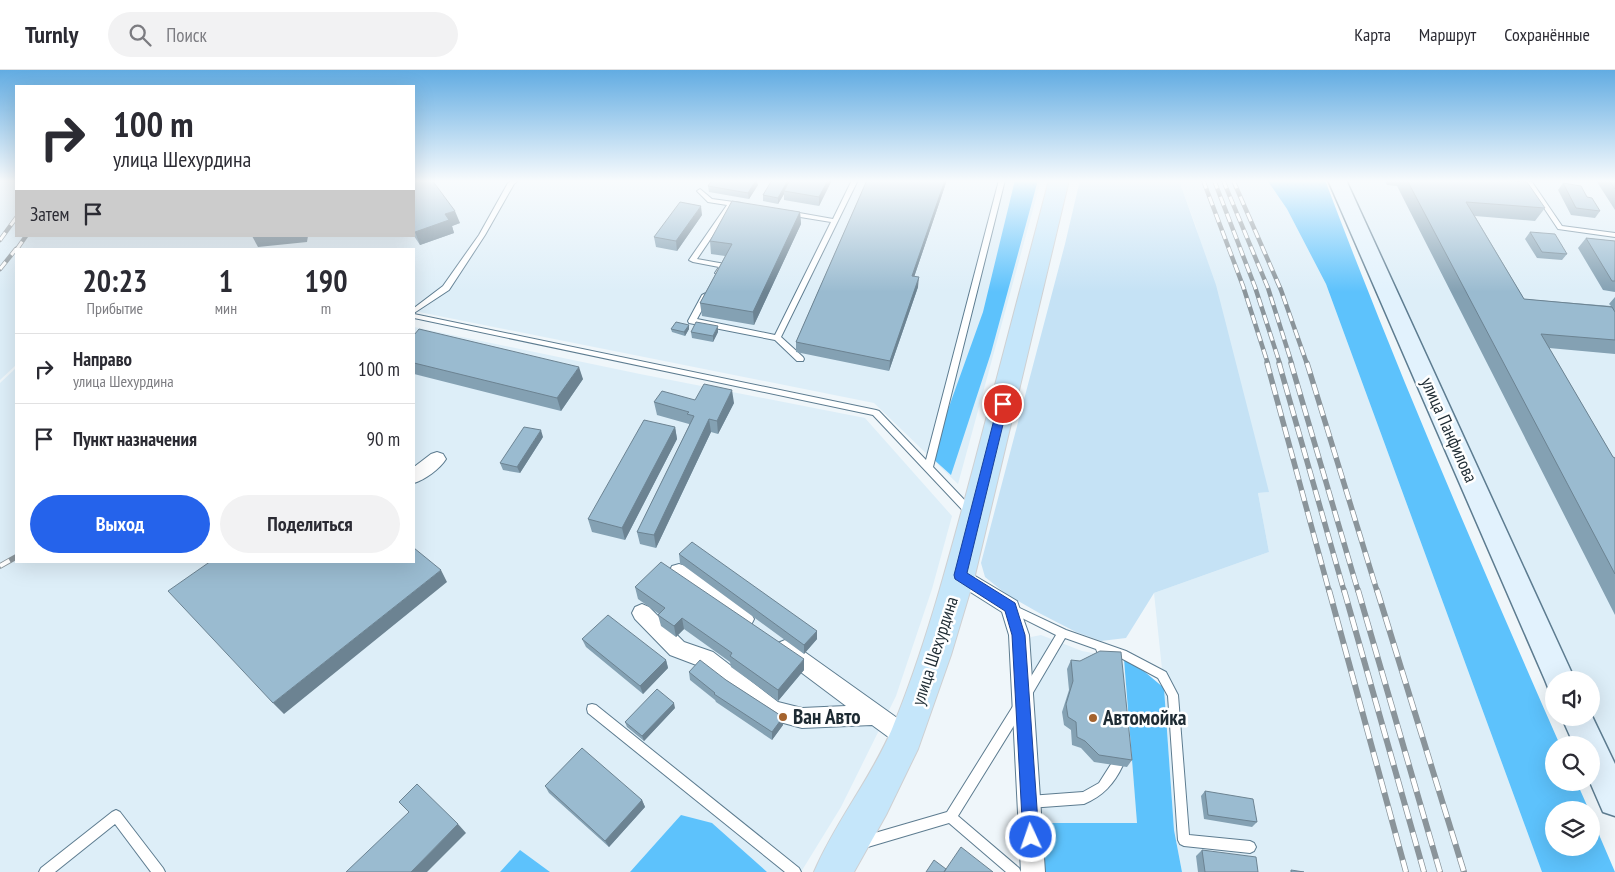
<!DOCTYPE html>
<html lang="ru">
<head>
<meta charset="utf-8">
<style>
  body { margin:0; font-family:"PT Sans Narrow",sans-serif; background:#f2f2f3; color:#2b2b33; height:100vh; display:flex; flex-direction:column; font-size:19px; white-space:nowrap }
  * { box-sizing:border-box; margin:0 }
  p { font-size:16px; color:#7c7c81 }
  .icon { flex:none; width:28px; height:28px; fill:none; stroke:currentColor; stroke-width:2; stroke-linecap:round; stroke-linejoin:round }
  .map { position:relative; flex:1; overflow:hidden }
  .details { position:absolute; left:15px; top:178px; width:400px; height:315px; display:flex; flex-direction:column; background:#fff; border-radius:0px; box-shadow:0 5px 20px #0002 }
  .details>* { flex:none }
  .top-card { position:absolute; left:15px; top:15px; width:400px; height:152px; border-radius:0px; box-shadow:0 5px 20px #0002; background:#fff; color:#2b2b33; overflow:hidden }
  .tools { position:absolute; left:1545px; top:601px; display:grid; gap:10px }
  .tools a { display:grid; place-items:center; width:55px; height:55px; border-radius:50%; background:#fff; box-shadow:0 5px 20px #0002; font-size:25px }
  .pin { position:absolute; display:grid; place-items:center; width:42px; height:42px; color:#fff; margin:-21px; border:2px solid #fff; border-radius:50%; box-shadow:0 1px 5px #0007 }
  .me { position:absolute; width:55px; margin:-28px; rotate:357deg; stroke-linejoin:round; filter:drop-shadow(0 0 4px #0008) }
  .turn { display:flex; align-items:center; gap:18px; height:105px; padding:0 15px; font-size:22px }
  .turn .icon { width:65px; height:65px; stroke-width:2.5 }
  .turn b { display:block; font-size:35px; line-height:42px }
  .then { display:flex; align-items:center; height:48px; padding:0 15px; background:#0003; gap:10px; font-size:19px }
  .eta { display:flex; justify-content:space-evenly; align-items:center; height:85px; text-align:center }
  .eta b { font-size:30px; font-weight:700; line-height:35px }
  .primary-button { display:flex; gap:10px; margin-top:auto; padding:10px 15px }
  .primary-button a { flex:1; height:58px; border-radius:30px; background:#2563eb; color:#fff; font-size:20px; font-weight:700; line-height:58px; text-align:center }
  .primary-button a+a { background:#f2f2f3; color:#2b2b33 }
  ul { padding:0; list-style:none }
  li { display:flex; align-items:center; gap:15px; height:70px; padding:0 15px; border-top:1px solid #e1e1e2 }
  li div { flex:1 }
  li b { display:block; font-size:19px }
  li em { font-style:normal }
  header { display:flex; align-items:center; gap:30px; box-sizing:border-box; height:70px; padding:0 25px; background:#fff; border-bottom:1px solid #e1e1e2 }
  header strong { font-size:24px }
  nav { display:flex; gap:28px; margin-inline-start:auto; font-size:18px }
  .search { width:350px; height:45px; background:#f2f2f3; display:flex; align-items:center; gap:12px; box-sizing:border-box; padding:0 18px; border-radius:28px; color:#7c7c81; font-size:19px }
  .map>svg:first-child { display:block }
  .built { fill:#ddeef8 }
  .green { fill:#c5e2f5 }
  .forest { fill:#5dc2fc }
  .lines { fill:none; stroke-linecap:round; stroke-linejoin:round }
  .service-casing { stroke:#5d7c90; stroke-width:2 }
  .minor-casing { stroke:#5d7c90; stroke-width:2 }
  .secondary-casing { stroke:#5d7c90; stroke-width:3 }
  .primary-casing { stroke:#ced0d2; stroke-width:2 }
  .service { fill:#fff; fill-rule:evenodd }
  .minor { fill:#fff; fill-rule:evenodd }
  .secondary { fill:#e2f2fd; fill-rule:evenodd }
  .primary { fill:#c5e6fa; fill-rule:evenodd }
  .rail-far2-casing { stroke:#8a949a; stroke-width:4.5 }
  .rail-far1-casing { stroke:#8a949a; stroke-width:5.5 }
  .rail-casing { stroke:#8a949a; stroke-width:6 }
  .rail-far2 { stroke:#fff; stroke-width:3; stroke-dasharray:9; stroke-linecap:butt }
  .rail-far1 { stroke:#fff; stroke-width:4; stroke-dasharray:11; stroke-linecap:butt }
  .rail { stroke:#fff; stroke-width:4.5; stroke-dasharray:14; stroke-linecap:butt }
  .wall { fill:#84a1b3 }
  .shaded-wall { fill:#6c8392 }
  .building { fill:#9abbd0; stroke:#6c8392 }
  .route { fill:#2563eb; stroke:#184099 }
  .poi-dot { fill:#a4632e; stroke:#fff; stroke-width:2 }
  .labels { text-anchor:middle; stroke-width:5; stroke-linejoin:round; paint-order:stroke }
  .street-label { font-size:18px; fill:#1e2b33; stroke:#fff }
  .near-poi-label { font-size:21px; font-weight:bold; fill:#1e2b33; stroke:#fff; text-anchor:start }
</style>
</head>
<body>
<header>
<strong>Turnly</strong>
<div class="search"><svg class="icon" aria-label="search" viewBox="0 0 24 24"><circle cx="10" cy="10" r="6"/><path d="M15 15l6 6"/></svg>Поиск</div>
<nav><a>Карта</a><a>Маршрут</a><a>Сохранённые</a></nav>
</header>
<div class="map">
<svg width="1615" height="802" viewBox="0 0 1615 802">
  <rect width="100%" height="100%" fill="#eff6fa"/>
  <path class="built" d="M0,110H16V166H414V110H1041L958,414L874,333L414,241V179H16V295L0,310Z
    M1179,110H1267L1287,139L1326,214L1542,802H1182L1174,760L1164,618L1154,523L1269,482L1258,423L1268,422L1196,157Z
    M1348,110H1615V704L1590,648L1591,610H1573Z
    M414,257L640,304L865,348L952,446L932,519L896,626L841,737L801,802H0V313L16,298V491H414Z
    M1041,565L1082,581L1124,589L1137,753H1039L1025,577L1031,567Z"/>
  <path class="green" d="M1080,110H1179L1216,215L1269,422L1258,423L1269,482L1154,523L1126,568L1101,571L1076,562L1041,544L1006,524L985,507L981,493L1065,174Z"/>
  <path class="forest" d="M1015,110H1038L991,283L951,405L931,387L983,242Z
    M1267,110H1325C1397,301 1478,488 1560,675H1554V712L1577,713L1589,740H1554V778H1591V746L1615,802H1542L1326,214L1287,139Z
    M1124,589L1145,602L1164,618L1174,760L1182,802H1043L1039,753H1137Z
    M681,745L712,753L767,802H630Z
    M520,780L550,802H500Z"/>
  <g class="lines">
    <defs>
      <path id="service" d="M512,110H519L514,114L485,165L449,220L414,243V238L443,216L479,165L508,113Z
        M852,110H858L781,267L803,287L804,289L803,291H797L775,270L689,253L688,251L702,225L706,223L710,225L697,249L775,265L831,152L788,145L785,143L788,141L833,149Z
        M999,110H1005L933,397L974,440L976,443L974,446H968L873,345L414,248V244L876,340L879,341L926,390Z
        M1516,110L1532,112L1562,156L1615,163V167L1558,159L1528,114Z
        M700,119L712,129L741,133L744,135L741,137L733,136L697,189L725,194L727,196L722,205H719L715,203L719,197L693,192L689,190L727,135L708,132L697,121Z
        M1011,534L1066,560L1126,581L1166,602L1178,625L1189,765L1250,771L1254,773L1256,777L1254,781L1250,783L1184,776L1180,774L1178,770L1168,626L1158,608L1119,587L1106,583L1102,586L1098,584L1096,579L1065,568L1031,626L1027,628L1023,626L1022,623L1023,620L1056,565L1008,541L1006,538L1008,535Z
        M1019,632L1023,633L1024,637L1023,641L958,746L1019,798L1021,802H1006L949,753L861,779L857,777L855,773L857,769L861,767L947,742L1015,633Z
        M592,634L596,635L799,798L801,802H785L588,643L587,639L588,635Z
        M1117,690L1121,691L1123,695C1114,714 1103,726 1084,734L1029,738L1025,736L1023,732L1025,728L1029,726L1083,722L1099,713L1113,691Z
        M116,740L120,742L163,798L165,802H151L115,754L55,802H39L41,798L112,742Z"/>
      <path id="minor" d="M437,382L443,384L446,389C440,399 424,410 414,413V397L431,384Z
        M679,494L686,496L751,543L754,549L751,555L744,558L737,555L672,508L669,502L672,496Z
        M960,497L1017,531L1029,565L1045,802H1021L1009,565L1002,542L953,511L950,505L953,499Z
        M642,534L649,537L684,572L713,582L778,632L802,638L846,636L778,585L775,579L778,573L785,570L792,573L914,660L917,667L914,674L906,677L898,674L872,655L802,658L765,648L699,596L670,585L635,549L632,543L635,537Z"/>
      <path id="secondary" d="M1328,110H1346L1575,610H1554V621L1549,620L1545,610Z
        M1591,644L1615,694V746L1603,742L1590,712L1591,675H1574L1562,648H1591Z"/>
      <path id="primary" d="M1049,110H1069L975,505L951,585L918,679L886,745L854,802H814C835,752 871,709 892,659C927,574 950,484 974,395C999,300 1024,205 1049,110Z"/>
    </defs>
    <use href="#service" class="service-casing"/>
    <use href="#minor" class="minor-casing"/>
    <use href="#secondary" class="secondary-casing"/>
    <use href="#primary" class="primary-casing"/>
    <use href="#service" class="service"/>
    <use href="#minor" class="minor"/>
    <use href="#secondary" class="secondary"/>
    <use href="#primary" class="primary"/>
    <defs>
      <path id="rail-far2" d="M1203,110L1243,216L1268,294
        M1214,110L1255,217L1280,294
        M1223,110L1268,218L1292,294
        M1233,110L1281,220L1307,294
        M0,170L16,148
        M17,179L26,166
        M0,199L16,179"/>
      <path id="rail-far1" d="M1267,293L1329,521
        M1279,293L1344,521
        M1291,293L1358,521
        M1307,293L1377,521
        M0,496L16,487"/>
      <path id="rail" d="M1329,520L1406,802
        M1344,520L1424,802
        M1358,520L1440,802
        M1377,520L1464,802"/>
    </defs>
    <use href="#rail-far2" class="rail-far2-casing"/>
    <use href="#rail-far1" class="rail-far1-casing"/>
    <use href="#rail" class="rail-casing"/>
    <use href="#rail-far2" class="rail-far2"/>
    <use href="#rail-far1" class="rail-far1"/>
    <use href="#rail" class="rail"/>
  </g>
  <path class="wall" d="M414,110L460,153L452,156L454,163L420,175L414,166Z
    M772,110H832L819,136L784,130V124L778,134L763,131V125Z
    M867,110H947L914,207L918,217L889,301L796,282V272Z
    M1377,110H1495L1545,138L1535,151L1475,146L1524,229L1611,236L1609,234L1615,227V284L1549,278L1613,387L1615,388V545L1397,116L1387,115L1384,110Z
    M1598,110H1615V140L1597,112Z
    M1563,113L1587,127L1600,141L1595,148L1571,145L1558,120Z
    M758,115L749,129L709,122L708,116Z
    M800,142L801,154L754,255L702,246L700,233L725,186L711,184L710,171Z
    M702,145L677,181L656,177L654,167Z
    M1530,162L1567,184L1562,190L1537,188L1525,169Z
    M1586,168L1615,171V222L1603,220L1578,178Z
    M689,255V259L685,266L672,262L671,259Z
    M691,262H718L713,272L692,268Z
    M414,265L583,309L561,341L414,304Z
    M695,330L734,333L718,364L711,362L656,478L640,474L637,462L689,356V354L657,345L654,332Z
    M675,357L677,369L625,470L592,462L588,449Z
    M543,367L520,403L503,400L500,393Z
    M679,484L817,569L804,584L680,493Z
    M635,517L804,600L778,631L731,597L730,592L684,559L676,567L661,556L658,545L659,544L638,529Z
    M582,569L666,590L668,598L643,624L586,577Z
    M1071,590L1132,690L1127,697L1094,692L1081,678L1072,675L1071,660L1064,655L1062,642L1069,620L1067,599Z
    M689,602L726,610L783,647V655L772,670L716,632L715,630L690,610Z
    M675,638L644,671L627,657L625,652Z
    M545,716L642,730L645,737L609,777L549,723Z
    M1205,721L1257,752L1252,757L1204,749L1201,726Z
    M1202,780L1258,802H1198L1196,786Z"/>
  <path class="shaded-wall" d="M756,110H757L758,115L749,129L748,123Z
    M788,110H792L784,121V124L778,134V128Z
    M828,110H832L819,136V127Z
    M945,110H947L911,216L912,206Z
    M701,136L702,145L677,181L676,171Z
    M455,141L460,153L452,156L454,163L420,175L415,162L445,144Z
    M800,142L801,154L754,255L753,242Z
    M252,166H308L307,172L258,177Z
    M919,207L918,217L889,301L890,291Z
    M689,255V259L685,266L684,262Z
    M718,256V262L713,272V266Z
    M579,297L583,309L561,341L557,328Z
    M732,320L734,333L718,364L717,351Z
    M709,349L711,362L656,478L654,465Z
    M675,357L677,369L625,470L622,458Z
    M541,360L543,367L520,403L517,397Z
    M441,500L447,512L284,644L273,633Z
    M682,548L684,559L676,567L674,556Z
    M817,561V569L804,584V575Z
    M804,589V600L778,631V620Z
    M666,590L668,598L643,624L640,616Z
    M674,633L675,638L644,671L642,666Z
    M783,647V655L772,670V662Z
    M642,730L645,737L609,777L605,771Z
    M458,754L466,763L427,802H411Z"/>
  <path class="building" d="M414,110H432L455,141L445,144L449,150L415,162L414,161Z
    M712,110H756L748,123L708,116Z
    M772,110H788L778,128L763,125Z
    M790,110H828L819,127L784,121Z
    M867,110H945L912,206L919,207L890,291L796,272Z
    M1407,110H1495L1527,112L1545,138L1466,132L1524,229L1612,237L1615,242V270L1541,264L1613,387L1615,388V504Z
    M1609,110H1615V119Z
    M1563,113L1581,116L1587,127L1592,128L1600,141L1576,138Z
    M732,131L800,142L753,242L700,233L732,174L710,171Z
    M680,132L701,136L676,171L654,167Z
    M1530,162L1555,164L1567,184L1542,182Z
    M1586,168L1615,171V211H1612Z
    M676,252L689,255L684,262L671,259Z
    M696,252L718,256L713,266L691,262Z
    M419,259L579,297L557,328L414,293V265Z
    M704,314L732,320L717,351L709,349L654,465L637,462L694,346L687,344L689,342L654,332L662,321L695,330Z
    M644,350L675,357L622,458L588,449Z
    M524,357L541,360L517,397L500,393Z
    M692,472L817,561L804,575L679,484Z
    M414,478L441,500L273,633L168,521L211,491H414Z
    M661,492L804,589L778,620L730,586L732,583L682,548L674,556L658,545L665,538L635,517Z
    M608,545L666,590L640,616L582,569Z
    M1100,581L1121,582L1132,690L1099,685L1085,671L1077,667L1076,652L1068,647L1066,634L1073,611L1071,590L1080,591Z
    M700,590L726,610L783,647L772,662L714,624L715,623L689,602Z
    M657,619L674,633L642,666L625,652Z
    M582,678L642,730L605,771L545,716Z
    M417,714L458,754L411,802H346L409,742L399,732Z
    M1205,721L1253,729L1257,752L1208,745Z
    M961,777L993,802H944Z
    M1202,780L1256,787L1258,802H1205Z
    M934,790L946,799L944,802H926Z
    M1291,800L1304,802H1291Z"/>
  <linearGradient id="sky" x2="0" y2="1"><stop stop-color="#62ace2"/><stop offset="0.5" stop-color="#f8fbfd"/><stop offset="1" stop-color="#f8fbfd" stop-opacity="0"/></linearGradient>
  <rect width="1615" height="222" fill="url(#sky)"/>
  <path class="route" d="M1003,331L1008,334L967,503L1015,533L1025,565L1039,767L1036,773L1031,775L1025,773L1023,767L1012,565L1005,541L955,509L954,505L998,334Z"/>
  <g class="poi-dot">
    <circle cx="783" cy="647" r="5"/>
    <circle cx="1093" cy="648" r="5"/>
  </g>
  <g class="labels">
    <g class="street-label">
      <text transform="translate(1449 360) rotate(66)" y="6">улица Панфилова</text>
      <text transform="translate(935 581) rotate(-72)" y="6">улица Шехурдина</text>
    </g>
    <g class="near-poi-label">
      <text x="793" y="654">Ван Авто</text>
      <text x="1103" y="655">Автомойка</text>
    </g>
  </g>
</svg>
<div class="tools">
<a><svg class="icon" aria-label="sound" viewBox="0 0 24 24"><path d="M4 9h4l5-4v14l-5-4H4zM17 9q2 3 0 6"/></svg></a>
<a><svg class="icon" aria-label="search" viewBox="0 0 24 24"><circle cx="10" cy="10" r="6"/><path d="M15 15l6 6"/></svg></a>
<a><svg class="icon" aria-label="layers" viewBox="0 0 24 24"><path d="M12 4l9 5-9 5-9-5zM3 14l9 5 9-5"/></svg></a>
</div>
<div class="pin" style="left:1003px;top:334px;background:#d93025"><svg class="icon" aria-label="arrive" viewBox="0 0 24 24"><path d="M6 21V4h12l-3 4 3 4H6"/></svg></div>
<svg class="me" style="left:1031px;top:767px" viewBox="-20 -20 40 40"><circle r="17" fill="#2563eb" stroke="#fff" stroke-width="3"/><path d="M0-11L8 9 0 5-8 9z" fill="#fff"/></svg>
<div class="top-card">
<div class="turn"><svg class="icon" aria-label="right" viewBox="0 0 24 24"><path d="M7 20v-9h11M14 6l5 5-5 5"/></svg><div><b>100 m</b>улица Шехурдина</div></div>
<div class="then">Затем<svg class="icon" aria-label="arrive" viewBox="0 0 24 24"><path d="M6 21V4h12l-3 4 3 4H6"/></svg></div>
</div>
<section class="details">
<div class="eta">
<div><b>20:23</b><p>Прибытие</p></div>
<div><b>1</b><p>мин</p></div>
<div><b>190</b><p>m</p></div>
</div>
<ul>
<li><svg class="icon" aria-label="right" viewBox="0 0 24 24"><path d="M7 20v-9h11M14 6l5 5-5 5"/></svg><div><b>Направо</b><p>улица Шехурдина</p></div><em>100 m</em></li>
<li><svg class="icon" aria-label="arrive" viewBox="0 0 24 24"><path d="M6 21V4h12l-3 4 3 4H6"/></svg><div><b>Пункт назначения</b></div><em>90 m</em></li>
</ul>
<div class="primary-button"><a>Выход</a><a>Поделиться</a></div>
</section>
</div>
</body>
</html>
